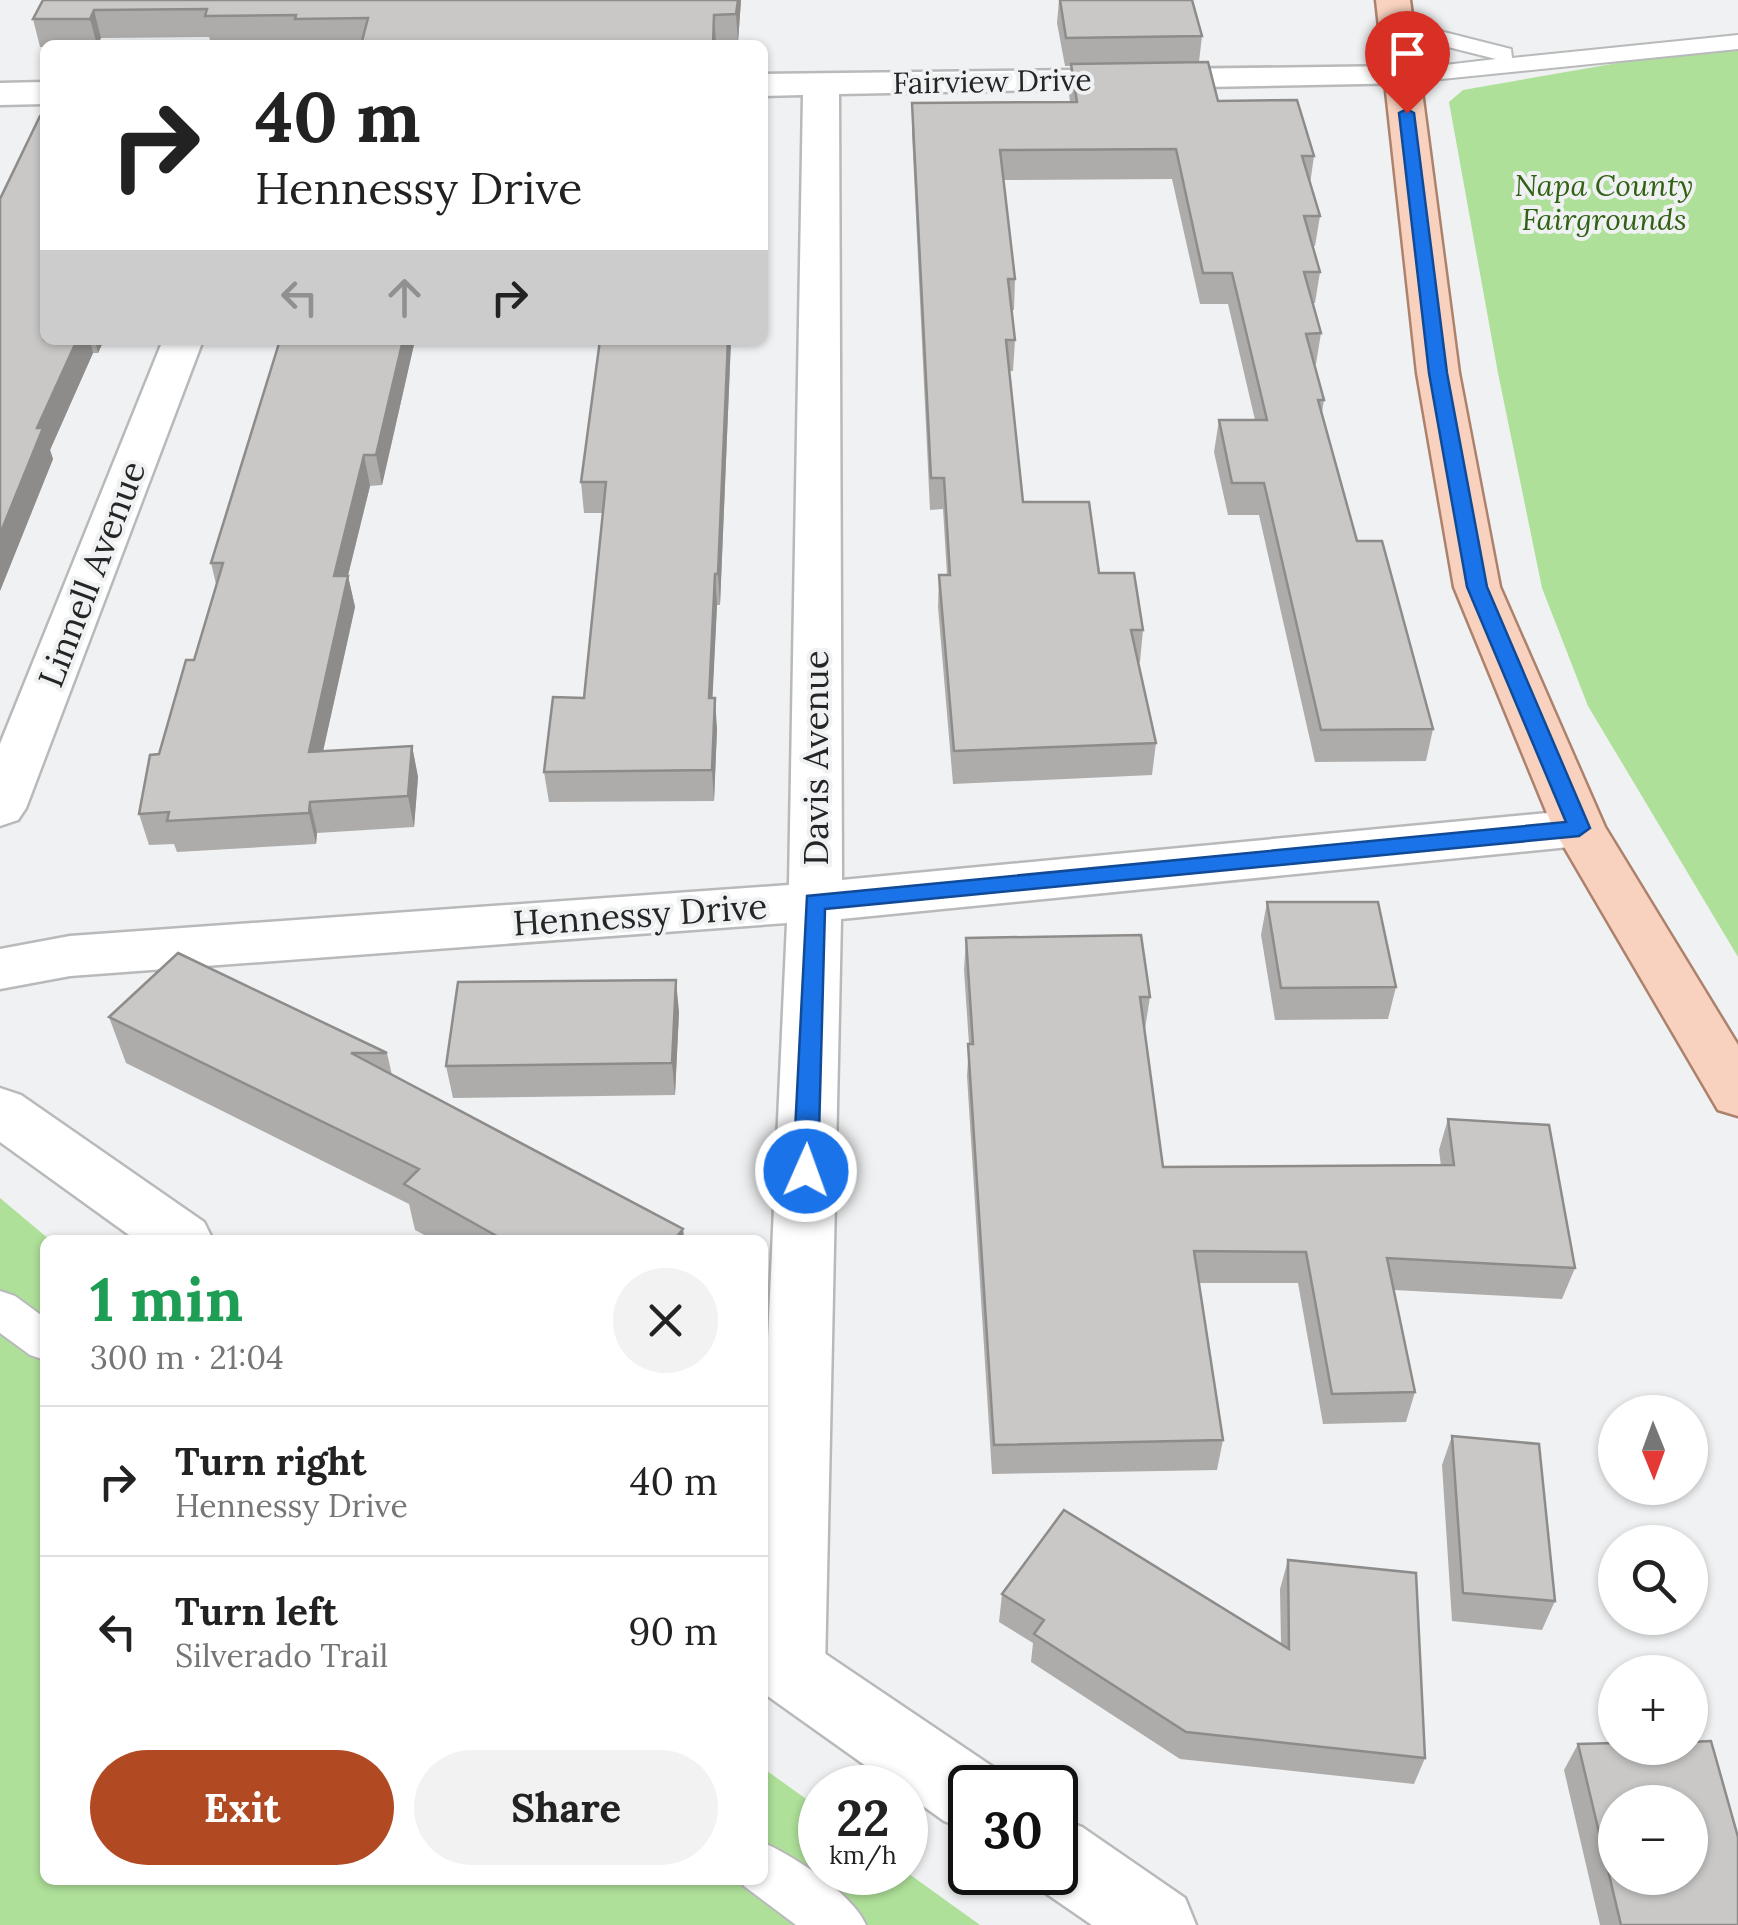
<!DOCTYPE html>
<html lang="en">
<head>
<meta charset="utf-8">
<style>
  body { margin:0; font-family:Lora,serif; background:#f2f2f2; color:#222; height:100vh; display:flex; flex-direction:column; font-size:38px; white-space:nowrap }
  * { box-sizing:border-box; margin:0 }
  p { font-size:32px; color:#767676 }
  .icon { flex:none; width:55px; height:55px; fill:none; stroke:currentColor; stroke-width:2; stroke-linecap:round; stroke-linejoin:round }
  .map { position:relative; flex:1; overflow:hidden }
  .details { position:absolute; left:40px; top:1235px; width:728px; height:650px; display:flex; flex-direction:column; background:#fff; border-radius:15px; box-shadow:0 2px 8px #0004 }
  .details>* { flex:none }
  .hud { position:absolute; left:40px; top:40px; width:728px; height:305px; border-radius:15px; box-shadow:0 2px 8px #0004; background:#fff; color:#222; overflow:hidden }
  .needle { width:65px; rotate:179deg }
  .fabs { position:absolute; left:1598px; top:1395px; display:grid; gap:20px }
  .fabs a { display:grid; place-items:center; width:110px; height:110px; border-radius:50%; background:#fff; box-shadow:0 2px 8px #0004; font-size:50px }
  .speed { position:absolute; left:798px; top:1765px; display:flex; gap:20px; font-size:50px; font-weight:700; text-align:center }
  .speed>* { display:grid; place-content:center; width:130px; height:130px; border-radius:50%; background:#fff; box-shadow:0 2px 8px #0004; line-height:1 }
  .speed small { font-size:25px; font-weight:400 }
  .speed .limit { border:5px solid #111; border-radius:15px; background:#fff; color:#111 }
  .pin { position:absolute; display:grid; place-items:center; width:85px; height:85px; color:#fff; margin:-102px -42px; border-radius:50% 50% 50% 0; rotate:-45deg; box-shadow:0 0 10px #0007 }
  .pin .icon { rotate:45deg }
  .me { position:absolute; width:110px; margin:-55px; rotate:2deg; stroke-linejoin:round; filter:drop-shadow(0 0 8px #0008) }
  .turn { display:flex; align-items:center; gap:35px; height:210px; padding:0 50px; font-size:45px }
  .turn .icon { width:130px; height:130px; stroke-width:2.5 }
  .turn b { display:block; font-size:70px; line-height:85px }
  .lanes { display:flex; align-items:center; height:95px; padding:0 50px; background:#0003; justify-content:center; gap:50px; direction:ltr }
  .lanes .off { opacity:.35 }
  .round { display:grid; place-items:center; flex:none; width:105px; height:105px; border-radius:52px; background:#f2f2f2 }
  .summary { display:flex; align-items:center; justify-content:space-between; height:170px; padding:0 50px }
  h1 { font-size:60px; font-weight:800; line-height:75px; color:#1e9e55 }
  .action { display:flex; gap:20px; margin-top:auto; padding:20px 50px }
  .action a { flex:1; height:115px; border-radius:60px; background:#b14a23; color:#fff; font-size:40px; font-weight:800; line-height:115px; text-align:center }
  .action a+a { background:#f2f2f2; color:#222 }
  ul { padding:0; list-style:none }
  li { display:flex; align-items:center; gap:30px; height:150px; padding:0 50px; border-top:2px solid #e0e0e0 }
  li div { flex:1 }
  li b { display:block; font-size:38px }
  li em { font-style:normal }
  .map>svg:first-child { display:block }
  .green { fill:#aee099 }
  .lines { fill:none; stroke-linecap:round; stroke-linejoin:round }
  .lane-casing { stroke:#b8b9ba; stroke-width:4 }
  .street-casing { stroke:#b8b9ba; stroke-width:5 }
  .secondary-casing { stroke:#b8b9ba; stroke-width:5 }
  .primary-casing { stroke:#ac826d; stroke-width:5 }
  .lane { fill:#fff; fill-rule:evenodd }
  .street { fill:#fff; fill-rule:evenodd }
  .secondary { fill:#fff; fill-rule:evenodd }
  .primary { fill:#f9d2bf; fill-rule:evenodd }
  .wall { fill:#adacab }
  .shaded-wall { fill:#8d8c8b }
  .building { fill:#c9c8c7; stroke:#8d8c8b; stroke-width:2.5; fill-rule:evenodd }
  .route { fill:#1a73e8; stroke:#114b97; stroke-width:2.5 }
  .labels { text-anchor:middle; stroke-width:8; stroke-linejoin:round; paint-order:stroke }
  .far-street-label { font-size:30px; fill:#242525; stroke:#f0f1f2 }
  .far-park-label { font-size:30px; font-style:italic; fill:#306114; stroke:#f0f1f2 }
  .street-label { font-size:35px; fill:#242525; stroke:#f0f1f2 }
</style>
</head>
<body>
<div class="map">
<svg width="1738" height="1925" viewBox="0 0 1738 1925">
  <rect width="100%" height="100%" fill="#f0f1f2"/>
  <path class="green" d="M1738,42V957L1588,706L1542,588L1498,373L1449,102L1463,90Z
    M0,1198L50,1240H45V1880H762L763,1768L820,1809V1872L905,1871L980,1925H0Z"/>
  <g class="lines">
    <defs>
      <path id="lane" d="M1394,4L1432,29L1511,49L1512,58L1738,35V49L1402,83L1390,76L1394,71L1496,59L1416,39L1383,11Z
        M0,1291L15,1296L45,1318V1360L30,1355L0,1333Z
        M762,1842C794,1856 853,1894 866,1925H796L744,1886L741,1880H762Z"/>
      <path id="street" d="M1402,66L1414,69L1419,76L1414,83L839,94L842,880L1579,810L1597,815L1605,828L1597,841L1579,846L841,919L825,1670L814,1694L789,1704L762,1691V1471L787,923L70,976L0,989V949L70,936L789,885L803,95L762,96V74Z
        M45,82V104L0,105V83Z
        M163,340H203L26,808L18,820L0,826V744Z"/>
      <path id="secondary" d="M0,1088L21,1095L204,1222L213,1240H136L0,1142Z
        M762,1618L787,1628L996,1769L1004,1788H970V1831L944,1821L905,1793V1788H897L762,1692Z
        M1055,1816L1082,1827L1185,1898L1196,1925H1092L1028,1881L1025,1872H1055Z"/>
      <path id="primary" d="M1376,0H1410L1459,373L1500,587L1605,827L1738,1045V1116L1718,1110L1553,828L1454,587L1417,373Z"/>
    </defs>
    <use href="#lane" class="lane-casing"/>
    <use href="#street" class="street-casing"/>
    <use href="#secondary" class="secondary-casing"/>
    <use href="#primary" class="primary-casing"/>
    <use href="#lane" class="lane"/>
    <use href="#street" class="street"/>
    <use href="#secondary" class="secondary"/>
    <use href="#primary" class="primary"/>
  </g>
  <path class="wall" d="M43,0H741L738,42H716V45H300L299,42L211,43L209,37L101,38L97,45H45V47H40L33,19Z
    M1059,0H1192L1202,36L1199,62L1218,101L1314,156L1310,184L1320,216L1315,246H1312L1320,272L1315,303H1313L1321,333L1316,364H1314L1324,400L1322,412L1357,541L1433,729L1426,761L1315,762L1259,515H1228L1214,452L1219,420H1255L1228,304H1200L1172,179L1004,180L1015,279L1014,310H1012L1015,340L1013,371H1009L1023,502L1099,573L1143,630L1140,662H1138L1156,743L1152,775L953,784L938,607L939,575H947L943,509L930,510L912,133V103L1070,102L1069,93L1071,66H1065L1057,23Z
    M0,199L45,340H104L98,353H93L50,450L53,459L0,591Z
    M415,340L382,485L370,486L348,576L355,607L323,751L412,746L418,777L414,827L317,833L316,844L177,852L174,844L149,845L139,814L159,754L194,660L216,584L211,563Z
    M600,340H731L720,605H717L712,698L717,729L714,801L549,802L544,772L584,698L603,513H584L581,482Z
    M1267,902L1396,987L1388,1019L1275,1020L1261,935Z
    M966,938L1150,997L1145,1029L1163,1167L1441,1166L1439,1150L1448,1119L1575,1268L1562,1299L1394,1290L1415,1392L1406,1422L1323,1424L1298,1283H1199L1223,1440L1217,1470L992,1474L967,1076L969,1044L964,970Z
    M679,1012L675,1095L453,1098L446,1066Z
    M109,1017L387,1053L392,1075L683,1229L684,1240H434L415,1230L409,1204L126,1063Z
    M1452,1436L1555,1601L1542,1630L1452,1621L1442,1465Z
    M1288,1560L1425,1758L1414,1784L1180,1759L1031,1662L1033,1643L999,1622L1002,1594L1281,1643L1280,1589Z
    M1578,1744L1738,1925H1600L1564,1770Z"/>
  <path class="shaded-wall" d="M738,0H741L738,42L736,14Z
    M94,10L101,38L97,45L90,19Z
    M714,15L716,42V45H713Z
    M77,340H90L93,353L50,450L53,459L0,591V534L37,428Z
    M95,340H104L98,353Z
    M403,340H415L382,485L376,455Z
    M728,340H731L720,605L718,574Z
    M364,455L370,486L340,607L334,576Z
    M715,574L717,605L711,729L709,698Z
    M348,576L355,607L316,783L309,752Z
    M715,698L717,729L714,801L712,770Z
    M412,746L418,777L414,827L408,796Z
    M310,802L317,833L316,844L309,813Z
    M676,980L679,1012L675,1095L672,1063Z
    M683,1229L684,1240H674Z"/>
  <path class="building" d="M43,0H738L736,14L714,15L713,45H361L368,18L295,19L296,15L205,16L207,9L94,10L90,19H33Z
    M1060,0H1192L1202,36L1066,38Z
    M1208,62L1218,101L1297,100L1314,156H1302L1320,216H1304L1320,272H1304L1321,333L1306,334L1324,400H1318L1357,541H1382L1433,729L1321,730L1264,483H1232L1219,420H1267L1232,273H1203L1176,149L1000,150L1015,279H1008L1015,340H1006L1023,502H1089L1099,573H1134L1143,630H1131L1156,743L954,751L939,575H950L944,478H931L912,103L1077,102L1071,64Z
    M40,116H45V340H77L37,428H43L0,534V199Z
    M280,340H403L376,455H364L334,576H348L309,752L412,746L408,796L310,802L309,813L167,821L169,812L139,814L150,755L159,754L186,660H194L223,563H211Z
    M600,340H728L718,574H715L709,698H715L712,770L544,772L553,697L584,698L606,482H581Z
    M1267,902H1378L1396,987L1281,988Z
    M1141,935L1150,997H1140L1163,1167L1454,1165L1448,1119L1549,1125L1575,1268L1387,1258L1415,1392L1332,1394L1306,1252L1194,1251L1223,1440L994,1445L968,1044H973L966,938Z
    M178,953L387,1053H351L683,1229L674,1240H501L502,1239L404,1184L419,1169L109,1017Z
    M676,980L672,1063L446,1066L458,982Z
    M1452,1436L1539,1444L1555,1601L1463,1593Z
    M1064,1510L1289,1649L1288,1560L1416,1573L1425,1758L1186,1732L1034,1634L1044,1620L1002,1594Z
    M1711,1741L1738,1837V1925H1621L1578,1744L1615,1743V1748H1690V1742ZM1615,1802H1690V1878H1615Z"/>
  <path class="route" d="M1407,109L1414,113L1447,373L1487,587L1590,828L1579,836L825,909L818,1171L814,1178H797L793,1171L807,896L1566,822L1467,587L1429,373L1399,113Z"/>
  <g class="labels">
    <g class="far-street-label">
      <text transform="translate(992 82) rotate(-1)" y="10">Fairview Drive</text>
    </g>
    <g class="far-park-label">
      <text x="1604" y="196">Napa County<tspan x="1604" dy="34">Fairgrounds</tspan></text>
    </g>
    <g class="street-label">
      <text transform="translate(92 574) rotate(-69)" y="12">Linnell Avenue</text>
      <text transform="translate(816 758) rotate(-90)" y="12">Davis Avenue</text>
      <text transform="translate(640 915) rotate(-4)" y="12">Hennessy Drive</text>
    </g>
  </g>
</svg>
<div class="fabs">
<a><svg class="needle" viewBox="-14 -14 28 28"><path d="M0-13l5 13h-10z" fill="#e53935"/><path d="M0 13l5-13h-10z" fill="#767676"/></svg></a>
<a><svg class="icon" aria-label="search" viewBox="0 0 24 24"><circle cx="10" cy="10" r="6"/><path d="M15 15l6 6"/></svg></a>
<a>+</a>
<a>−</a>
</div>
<div class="speed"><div>22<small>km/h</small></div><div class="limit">30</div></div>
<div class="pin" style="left:1407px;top:113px;background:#d93025"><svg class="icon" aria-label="arrive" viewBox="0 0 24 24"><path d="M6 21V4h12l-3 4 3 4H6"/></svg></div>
<svg class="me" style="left:806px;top:1171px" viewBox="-20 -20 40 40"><circle r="17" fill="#1a73e8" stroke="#fff" stroke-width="3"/><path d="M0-11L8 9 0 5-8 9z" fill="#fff"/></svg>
<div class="hud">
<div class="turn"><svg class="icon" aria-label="right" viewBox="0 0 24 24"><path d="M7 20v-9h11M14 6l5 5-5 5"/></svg><div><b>40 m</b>Hennessy Drive</div></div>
<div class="lanes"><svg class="icon off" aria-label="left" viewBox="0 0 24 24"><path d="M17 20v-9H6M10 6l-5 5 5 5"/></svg><svg class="icon off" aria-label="ahead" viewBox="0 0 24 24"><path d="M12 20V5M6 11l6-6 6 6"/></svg><svg class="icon" aria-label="right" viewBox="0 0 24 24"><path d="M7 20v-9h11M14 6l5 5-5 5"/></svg></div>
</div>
<section class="details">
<div class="summary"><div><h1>1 min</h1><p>300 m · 21:04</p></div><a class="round"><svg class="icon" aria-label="close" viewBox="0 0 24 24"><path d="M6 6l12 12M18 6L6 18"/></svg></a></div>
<ul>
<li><svg class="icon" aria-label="right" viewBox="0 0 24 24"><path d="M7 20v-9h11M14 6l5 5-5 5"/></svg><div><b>Turn right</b><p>Hennessy Drive</p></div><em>40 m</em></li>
<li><svg class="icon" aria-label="left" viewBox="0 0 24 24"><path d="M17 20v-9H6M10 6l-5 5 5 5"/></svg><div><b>Turn left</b><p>Silverado Trail</p></div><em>90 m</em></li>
</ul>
<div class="action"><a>Exit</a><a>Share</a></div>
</section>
</div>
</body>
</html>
